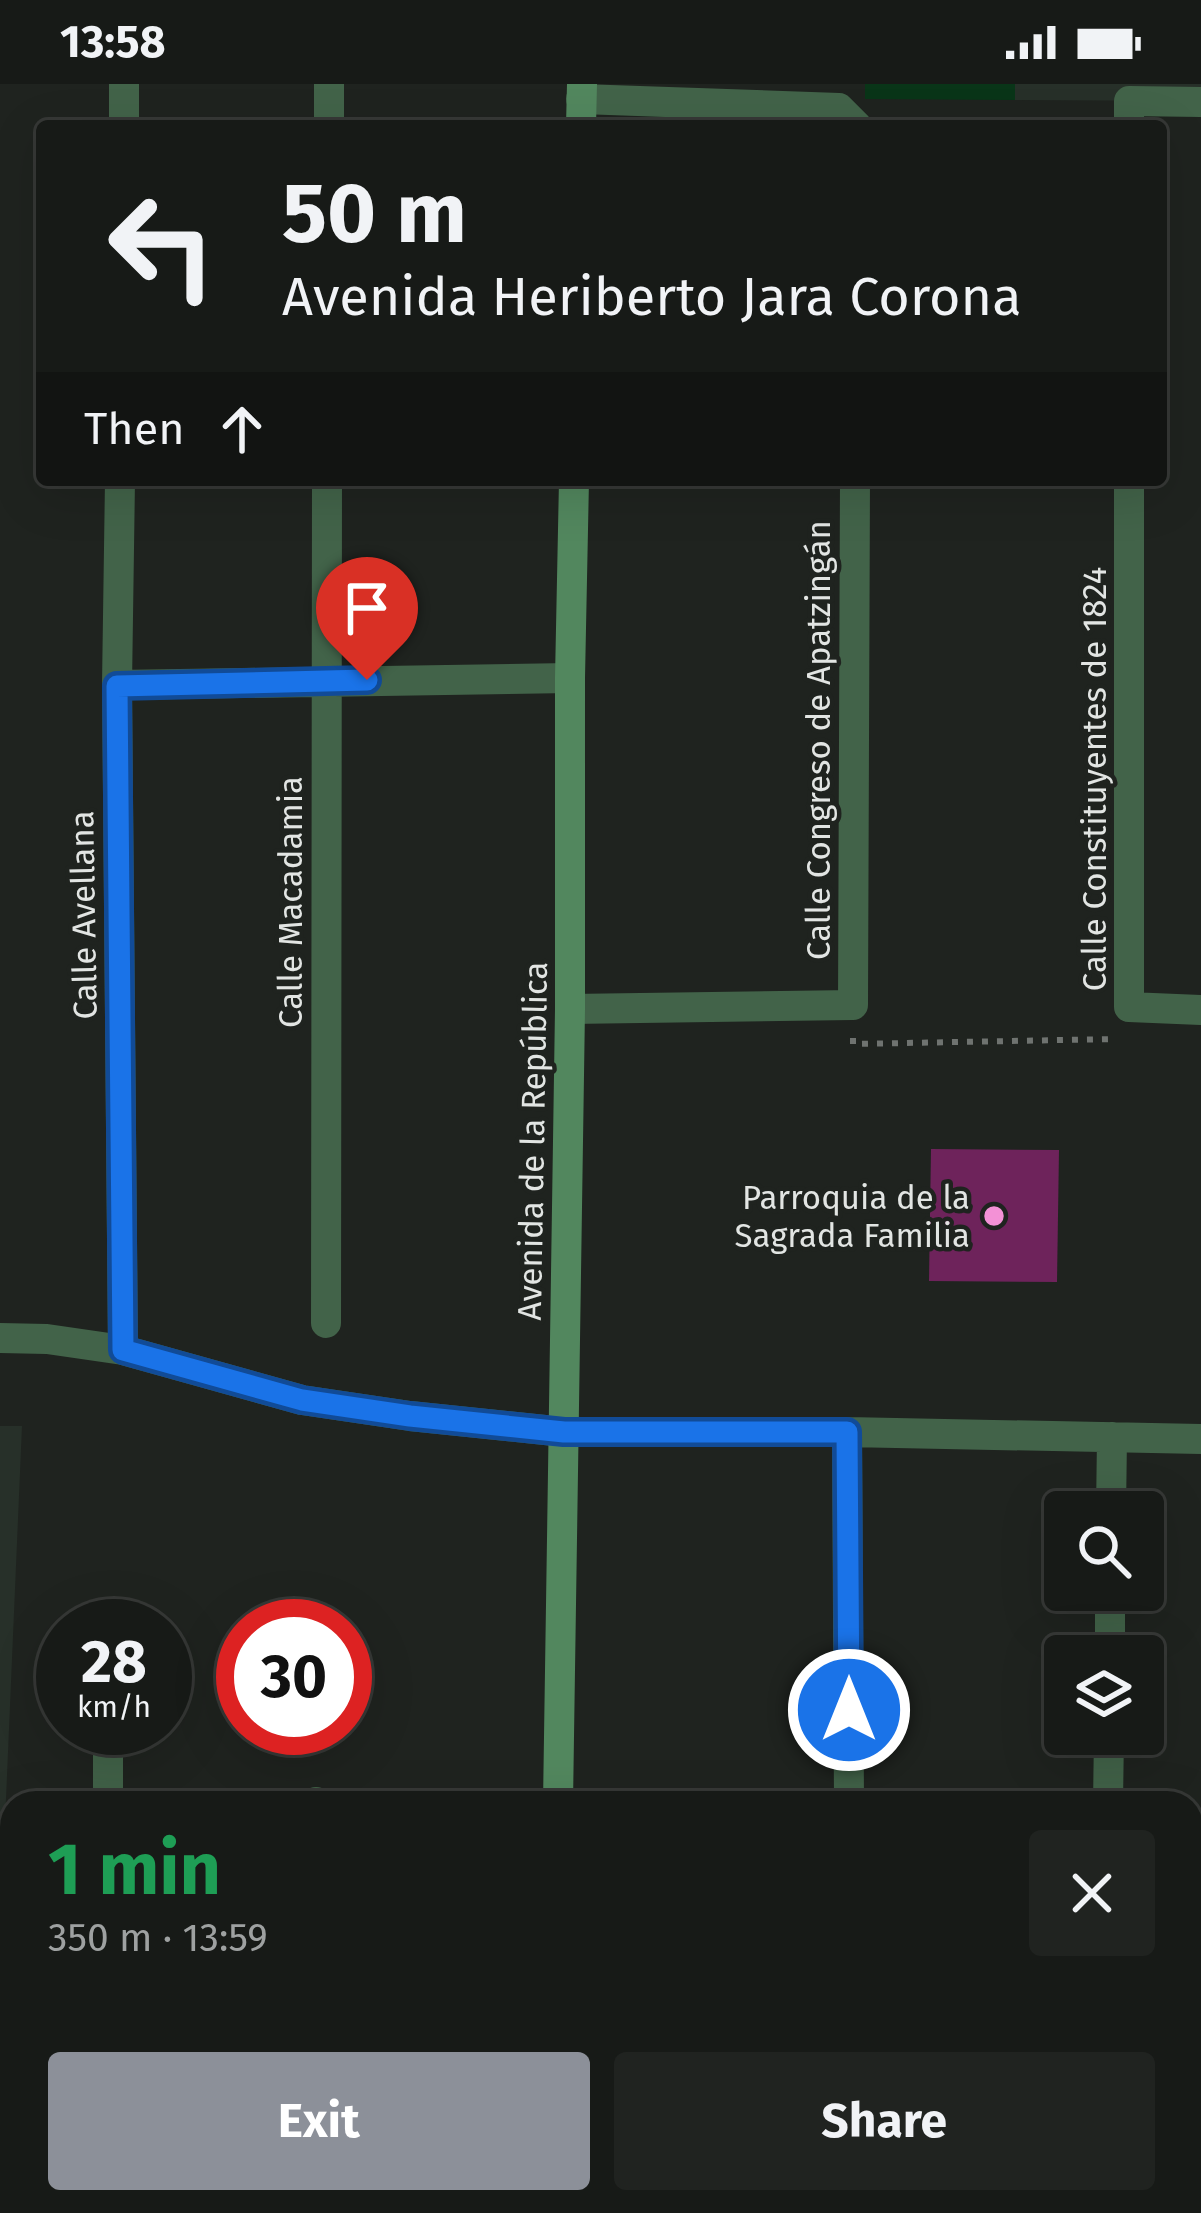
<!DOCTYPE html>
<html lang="en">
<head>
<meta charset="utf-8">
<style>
  body { margin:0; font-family:"Fira Sans",sans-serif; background:#202320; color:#f1f3f6; height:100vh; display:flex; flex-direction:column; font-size:45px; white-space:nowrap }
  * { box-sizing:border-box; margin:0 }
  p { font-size:39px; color:#9ea1a1 }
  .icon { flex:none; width:66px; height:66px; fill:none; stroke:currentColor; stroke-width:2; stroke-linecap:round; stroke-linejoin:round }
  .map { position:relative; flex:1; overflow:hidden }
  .panel { position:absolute; left:0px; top:1707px; width:1203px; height:423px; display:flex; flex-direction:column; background:#171a17; border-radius:36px 36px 0 0; box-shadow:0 12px 48px #0002,0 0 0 3px #363836 }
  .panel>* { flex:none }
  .banner { position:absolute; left:36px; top:36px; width:1131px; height:366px; border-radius:12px; box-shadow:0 12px 48px #0002,0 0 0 3px #363836; background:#171a17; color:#f1f3f6; overflow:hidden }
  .controls { position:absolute; left:1044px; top:1407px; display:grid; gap:24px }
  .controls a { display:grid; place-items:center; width:120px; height:120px; border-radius:12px; background:#171a17; box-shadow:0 12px 48px #0002,0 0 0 3px #363836; font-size:60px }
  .speed { position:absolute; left:36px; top:1515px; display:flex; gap:24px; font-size:60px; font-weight:700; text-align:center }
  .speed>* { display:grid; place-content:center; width:156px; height:156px; border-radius:50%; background:#171a17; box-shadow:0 12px 48px #0002,0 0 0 3px #363836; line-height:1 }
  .speed small { font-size:30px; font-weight:400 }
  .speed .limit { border:18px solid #d22; background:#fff; color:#111 }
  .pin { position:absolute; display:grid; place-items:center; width:102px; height:102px; color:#fff; margin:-123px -51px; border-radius:50% 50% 50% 0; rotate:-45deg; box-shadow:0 0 12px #0007 }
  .pin .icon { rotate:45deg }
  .me { position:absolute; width:132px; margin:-66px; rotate:0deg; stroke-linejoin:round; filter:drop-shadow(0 0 9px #0008) }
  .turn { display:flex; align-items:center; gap:42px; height:252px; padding:0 48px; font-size:54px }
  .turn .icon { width:156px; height:156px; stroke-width:2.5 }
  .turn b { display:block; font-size:84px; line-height:102px }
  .then { display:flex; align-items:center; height:114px; padding:0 48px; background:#0003; gap:24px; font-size:45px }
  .round { display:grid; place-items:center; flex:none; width:126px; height:126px; border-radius:12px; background:#202320 }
  .head { display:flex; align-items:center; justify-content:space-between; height:204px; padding:0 48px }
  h1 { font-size:72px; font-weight:700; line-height:90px; color:#1e9e55 }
  .button { display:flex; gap:24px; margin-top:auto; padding:24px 48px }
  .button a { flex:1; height:138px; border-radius:12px; background:#8c9099; color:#fff; font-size:48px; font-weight:700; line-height:138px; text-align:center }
  .button a+a { background:#202320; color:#f1f3f6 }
  .status { display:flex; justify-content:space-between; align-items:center; height:84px; padding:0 60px; background:#171a17; direction:ltr }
  .status svg { height:33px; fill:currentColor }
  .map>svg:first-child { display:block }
  .built { fill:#273029 }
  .green { fill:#093518 }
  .building { fill:#6e235b }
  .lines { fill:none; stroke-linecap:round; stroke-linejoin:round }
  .path { stroke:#6f7370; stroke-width:6; stroke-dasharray:6 9; stroke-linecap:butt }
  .street { stroke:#426349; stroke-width:30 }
  .secondary { stroke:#52875e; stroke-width:30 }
  .route-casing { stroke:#114b97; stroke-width:30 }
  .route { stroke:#1a73e8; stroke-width:21 }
  .poi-dot { fill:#f391d6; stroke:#1f231f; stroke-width:4.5 }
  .labels { text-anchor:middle; stroke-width:9; stroke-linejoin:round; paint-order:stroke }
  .street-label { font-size:33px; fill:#e2e5e3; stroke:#1f231f }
  .poi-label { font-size:33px; fill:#e2e5e3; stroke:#1f231f; text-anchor:end }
</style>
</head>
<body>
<div class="status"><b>13:58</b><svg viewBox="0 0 49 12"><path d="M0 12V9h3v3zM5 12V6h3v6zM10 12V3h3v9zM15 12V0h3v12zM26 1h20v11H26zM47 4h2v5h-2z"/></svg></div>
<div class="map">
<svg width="1201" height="2129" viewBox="0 0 1201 2129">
  <rect width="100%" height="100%" fill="#1f231f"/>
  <path class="built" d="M1015,0H1201V17L1015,16Z
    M0,1342H22L0,1855Z"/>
  <path class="green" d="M865,0H1015V16L865,15Z
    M1104,1709V1719H864V1710Z
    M1191,2095H1201V2129H865V2118H1191Z"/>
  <path class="building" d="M931,1065L1059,1066L1057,1198L929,1197Z"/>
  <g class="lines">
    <path class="path" d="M853,954V960L1116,955"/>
    <path class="street" d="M581,15L839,24L857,42
      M124,42V0
      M329,42V0
      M1129,42V17L1201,18
      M120,396L117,601L123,1266
      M1129,396V923L1201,926
      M117,601L570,594
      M570,925L853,921L855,396
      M326,1239L327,396
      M0,1254L47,1255L123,1266L302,1316L410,1332L564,1348H847L1201,1355
      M847,1348L849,1719
      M1111,1428L1112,1353
      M1110,1572V1506
      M316,1718V1719
      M108,1719V1644
      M1108,1719L1109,1650
      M1191,2051H1201
      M323,2118L324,2129
      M107,2129V2118"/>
    <path class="secondary" d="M581,42L582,0
      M558,1719L570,925V594L574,396
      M552,2129V2118"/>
  </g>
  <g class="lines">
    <defs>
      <path id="route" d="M367,596L117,602L123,1266L302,1316L410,1332L564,1348H847L849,1626"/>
    </defs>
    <use href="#route" class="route-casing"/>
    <use href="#route" class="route"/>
  </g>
  <circle class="poi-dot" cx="994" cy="1132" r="12"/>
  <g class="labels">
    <g class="street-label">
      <text transform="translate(818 656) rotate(-90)" y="12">Calle Congreso de Apatzingán</text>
      <text transform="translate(1094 695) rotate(-90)" y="12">Calle Constituyentes de 1824</text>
      <text transform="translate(290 818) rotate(-90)" y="12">Calle Macadamia</text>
      <text transform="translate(83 831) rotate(-91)" y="12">Calle Avellana</text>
      <text transform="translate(532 1057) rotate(-89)" y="12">Avenida de la República</text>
    </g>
    <g class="poi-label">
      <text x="970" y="1125">Parroquia de la<tspan x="970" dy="38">Sagrada Familia</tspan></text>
    </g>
  </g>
</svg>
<div class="controls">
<a><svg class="icon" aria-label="search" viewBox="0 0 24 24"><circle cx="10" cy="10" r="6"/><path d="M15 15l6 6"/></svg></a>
<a><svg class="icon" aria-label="layers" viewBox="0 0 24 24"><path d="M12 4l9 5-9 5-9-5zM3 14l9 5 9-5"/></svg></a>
</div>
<div class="speed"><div>28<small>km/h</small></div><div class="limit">30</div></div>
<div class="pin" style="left:367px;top:596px;background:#d93025"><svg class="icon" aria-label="arrive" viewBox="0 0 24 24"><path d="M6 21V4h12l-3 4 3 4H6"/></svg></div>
<svg class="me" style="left:849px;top:1626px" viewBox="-20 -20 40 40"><circle r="17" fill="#1a73e8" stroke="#fff" stroke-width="3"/><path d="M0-11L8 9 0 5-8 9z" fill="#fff"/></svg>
<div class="banner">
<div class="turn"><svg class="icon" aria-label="left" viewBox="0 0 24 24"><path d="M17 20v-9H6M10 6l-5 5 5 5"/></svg><div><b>50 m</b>Avenida Heriberto Jara Corona</div></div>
<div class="then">Then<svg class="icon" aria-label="ahead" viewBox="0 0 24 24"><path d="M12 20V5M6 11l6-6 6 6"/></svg></div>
</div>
<section class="panel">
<div class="head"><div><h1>1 min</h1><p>350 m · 13:59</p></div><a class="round"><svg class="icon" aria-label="close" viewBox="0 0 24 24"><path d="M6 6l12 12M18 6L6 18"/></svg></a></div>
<div class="button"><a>Exit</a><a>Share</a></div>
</section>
</div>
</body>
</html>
